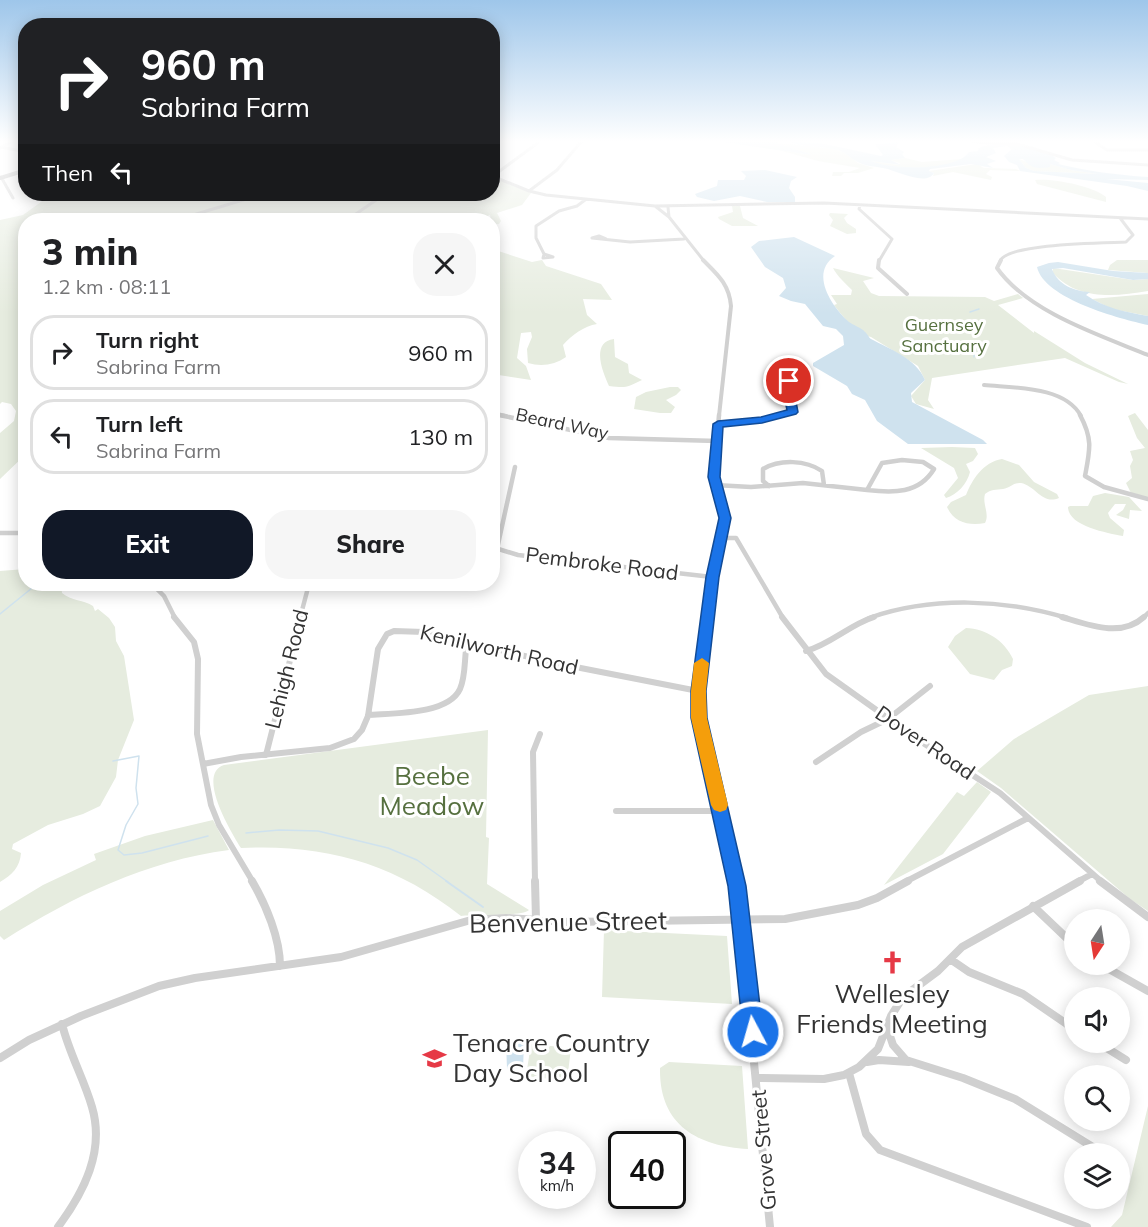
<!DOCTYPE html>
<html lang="en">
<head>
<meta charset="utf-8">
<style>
  body { margin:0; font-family:Mulish,sans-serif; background:#f6f6f6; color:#202124; height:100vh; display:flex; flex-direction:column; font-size:22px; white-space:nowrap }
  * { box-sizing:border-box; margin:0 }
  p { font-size:20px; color:#757577 }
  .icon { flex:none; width:33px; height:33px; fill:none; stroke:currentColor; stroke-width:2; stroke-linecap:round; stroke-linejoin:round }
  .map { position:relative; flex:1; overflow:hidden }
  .sheet { position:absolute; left:18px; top:213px; width:482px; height:378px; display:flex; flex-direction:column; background:#fff; border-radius:24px; box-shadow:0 3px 15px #0003 }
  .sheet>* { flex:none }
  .banner { position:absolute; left:18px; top:18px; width:482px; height:183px; border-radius:24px; box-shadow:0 3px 15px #0003; background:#202124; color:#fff; overflow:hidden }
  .needle { width:39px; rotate:192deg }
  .buttons { position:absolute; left:1064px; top:909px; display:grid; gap:12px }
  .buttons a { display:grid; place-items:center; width:66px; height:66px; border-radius:50%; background:#fff; box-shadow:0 3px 15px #0003; font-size:30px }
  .speed { position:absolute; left:518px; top:1131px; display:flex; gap:12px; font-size:30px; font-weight:700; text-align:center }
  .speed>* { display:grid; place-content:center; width:78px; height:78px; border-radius:50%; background:#fff; box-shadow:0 3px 15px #0003; line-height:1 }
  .speed small { font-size:15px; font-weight:400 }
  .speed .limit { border:3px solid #111; border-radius:9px; background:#fff; color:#111 }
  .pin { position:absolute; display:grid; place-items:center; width:51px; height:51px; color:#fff; margin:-26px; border:3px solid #fff; border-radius:50%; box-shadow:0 2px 6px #0007 }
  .me { position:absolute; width:66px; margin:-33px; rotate:354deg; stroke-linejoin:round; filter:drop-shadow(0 0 4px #0008) }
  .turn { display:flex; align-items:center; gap:21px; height:126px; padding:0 24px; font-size:27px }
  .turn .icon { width:78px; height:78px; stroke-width:2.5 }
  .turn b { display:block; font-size:42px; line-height:51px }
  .then { display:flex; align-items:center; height:57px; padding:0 24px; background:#0003; gap:12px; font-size:22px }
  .round { display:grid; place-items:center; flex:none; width:63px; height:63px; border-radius:24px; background:#f6f6f6 }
  .overview { display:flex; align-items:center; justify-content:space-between; height:102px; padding:0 24px }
  h1 { font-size:36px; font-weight:800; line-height:45px }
  .button { display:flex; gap:12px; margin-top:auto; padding:12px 24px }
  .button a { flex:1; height:69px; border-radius:24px; background:#111827; color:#fff; font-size:24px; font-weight:800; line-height:69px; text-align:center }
  .button a+a { background:#f6f6f6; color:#202124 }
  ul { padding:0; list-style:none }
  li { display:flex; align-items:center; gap:18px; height:75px; margin:0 12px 9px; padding:0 12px; border:3px solid #e0e0e0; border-radius:24px }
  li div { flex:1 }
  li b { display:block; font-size:22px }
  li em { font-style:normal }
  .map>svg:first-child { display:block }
  .green { fill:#e6ecdf }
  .water { fill:#cfe2ee; fill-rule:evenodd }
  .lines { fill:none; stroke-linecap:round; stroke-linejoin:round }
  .stream-far1 { stroke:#cfe2ee; stroke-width:1.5 }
  .stream { stroke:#cfe2ee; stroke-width:2 }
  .minor-far4 { stroke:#d0d0d0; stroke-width:3 }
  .minor-far3 { stroke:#d0d0d0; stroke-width:4 }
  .minor-far2 { stroke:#d0d0d0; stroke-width:4.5 }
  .minor-far1 { stroke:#d0d0d0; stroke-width:6 }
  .minor { stroke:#d0d0d0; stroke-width:8 }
  .major { stroke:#ababab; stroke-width:4 }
  .route { fill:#1a73e8; stroke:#114b97; stroke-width:1.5 }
  .slow { fill:#f59e0b }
  .labels { text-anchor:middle; stroke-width:6; stroke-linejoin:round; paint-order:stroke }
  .far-park-label { font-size:18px; fill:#56703f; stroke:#fff }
  .far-street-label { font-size:18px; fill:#333; stroke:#fff }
  .street-label { font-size:21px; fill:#333; stroke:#fff }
  .near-park-label { font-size:26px; fill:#56703f; stroke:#fff }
  .near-street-label { font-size:26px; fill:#333; stroke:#fff }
  .near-poi-label { font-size:26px; fill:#333; stroke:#fff }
</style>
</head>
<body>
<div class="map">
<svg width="1148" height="1227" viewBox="0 0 1148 1227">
  <rect width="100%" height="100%" fill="#fff"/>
  <path class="green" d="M774,142L833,149L845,153L858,163L874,168L858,173H844L841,176H832L833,172H849L860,168L818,161L779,150L813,155Z
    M905,158L922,162L963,159C945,170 889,170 871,161L899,165L900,163L890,160Z
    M1019,159L1043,168L1050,164L1071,170L1099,174L1034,171L1026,168Z
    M977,164L984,168L1016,169L1020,171L990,170L986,174L992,177L991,180L953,172L933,176L934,173L929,171Z
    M492,177L531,193L522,205L497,213L501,221L499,224L492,225L490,215L476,220H26V426L20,430L19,439L25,455L0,479V433L14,421L16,411L11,404L2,402L0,404V220L23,215L52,194H492Z
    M1035,180C1052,178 1094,186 1106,197V202L1037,184Z
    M732,206H740L743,218L758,226H732L719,219L718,217L733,212Z
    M830,213L848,214L844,218L847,223L856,229V233L847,234L830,226L833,220L829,215Z
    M492,249L532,262L542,260L546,266L601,284L612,300L583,299L587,315L597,324C584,326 572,335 563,345L566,357C555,365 541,367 528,363L527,349L532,337L531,332L521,333L517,358L526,366L531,380L492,374Z
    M1117,260H1148V273L1108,270L1110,265Z
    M833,268L874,278L863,281L871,293L879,296L985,297L994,301L1018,294L1023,298L998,305L1034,333V331L1085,363L1128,384L1119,382L1065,358L932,378L928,400L934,409L916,404L911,396L925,380L918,366L871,337C856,334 844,318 834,305L837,304L831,295H851L852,290C846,284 837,276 833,268Z
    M1053,268L1133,280L1148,279V291C1114,297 1077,300 1053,273Z
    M1148,294V316L1112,309L1092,299Z
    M614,339L615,357L628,364L629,373L642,380C626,388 626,388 609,386C603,373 590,342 614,339Z
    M670,387H678L681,390L676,395L666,400L675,407L671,413H660L634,409L636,397L646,392Z
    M1135,413L1148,430V498L1131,493L1126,483L1132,478L1130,466L1133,460L1130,451L1145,448L1137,438L1128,416Z
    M952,447L975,448L978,454L973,461L966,464L970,472C967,484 957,495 946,498L944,495L958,478L954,468L921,448Z
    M1002,459L1019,465L1034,482L1057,494L1059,498C1042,505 1036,486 1021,483C1014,482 1010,488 1003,489C996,490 991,489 985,494C982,504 990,514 985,523C970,526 954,523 947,507L951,502L966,495C972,480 983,462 1002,459Z
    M1105,493L1129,497L1142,511L1130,510L1129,519L1116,515L1123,510L1126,504H1115L1108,513L1110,518L1124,530L1123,536C1107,533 1068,526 1068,507L1070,506H1088L1093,496Z
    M25,569L26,584H61L62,593C71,601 84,600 93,606L95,611L98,609L109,618L115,627L116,641L124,656L134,720L118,760L116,777L100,806L83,814L48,825L13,844L12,849L21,853C20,867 12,875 0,882V571Z
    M966,628C986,629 1004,640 1013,659L1012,666L1002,670L994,680L970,674L948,647L955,636Z
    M1148,686V911L1130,899L1001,788L977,771L1014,739L1089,695Z
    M488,730L486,837L489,838L487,884L529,910C521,917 475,914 461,916C394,863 325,844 241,848C231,832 196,774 224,765Z
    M977,782L991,792L943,854L884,885L957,792L964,796Z
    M213,820L229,850C146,861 74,896 4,940L0,936V911L43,885L96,860L94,854L145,836Z
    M604,930L727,936L732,1004L602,997Z
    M531,1044L571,1048L567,1081L526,1076Z
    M669,1062L742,1066L748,1149C697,1146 659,1125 660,1068Z
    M1148,1106V1227H1111L1122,1215Z"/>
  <path class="water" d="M722,142H774L813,155Z
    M789,142L820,143L881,156L883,155L875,144L899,142L896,147L904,152L902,154L905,158L891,160L901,165L871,161C891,170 957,171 969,152L978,151L979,148C1004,138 1027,148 1051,155L1056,158L1054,160L1060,163L1058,164C1088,171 1116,175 1148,177V180L1106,179L1148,183V191L1127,186L1020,171L1017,165L1009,162L1004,156L1012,149L1007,146L993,148L996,153L986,157L996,161L987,164L993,168L971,164L930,169L929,171L934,173C926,187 896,170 883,168C875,166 868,167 860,163C852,160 848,154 840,151C823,145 806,148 789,142ZM1019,159H1023C1032,169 1038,169 1050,167V164L1071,170L1098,174L1034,171L1026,168Z
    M765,170L797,177L791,181L789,188L795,197V202H767L740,196L714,201L697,197L695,194L717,186L718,180H744L746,176L741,171Z
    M794,237L835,256C809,273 832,307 849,322C854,326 861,327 865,332C867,333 869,338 871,339C889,349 916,358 925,380L911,393L912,402L983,440L987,444H908L877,421L865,400L852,394L847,386L813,366V363L844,345L843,336L836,329L823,326L805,304L791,301L779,296L786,288L783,278L765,267L751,247L759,241Z
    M1058,262L1113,271L1148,273V279L1133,280L1063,268L1052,269C1058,285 1074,291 1090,292L1086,295C1105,308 1125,312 1148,316V325C1121,319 1044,299 1037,267L1049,263Z
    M506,1041L524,1042L523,1069H507Z"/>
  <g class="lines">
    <path class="stream-far1" d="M970,312L979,309
      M974,357V347H977
      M0,614L37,584
      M113,761L139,756L136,788L138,804L126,825L118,850L124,855L142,853L208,836
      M246,833L279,830L318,831L388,848L417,860L448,882"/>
    <path class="stream" d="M446,881L483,907"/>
    <path class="minor-far4" d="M972,142L1017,144L1072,160L1148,165
      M1095,142L1107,150H1148
      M1,147L26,152
      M0,148L11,142
      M492,176L529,191L546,195L655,206L824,203L1148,219
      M493,176L539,142
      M1,177L13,198
      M529,191L557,170L581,142
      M860,205L859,209L892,239L879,261
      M655,206L669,217
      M668,207L669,217L704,261
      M193,215L263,194
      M347,220L385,194
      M606,239L599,236L592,238L630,242L684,239
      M544,254L553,257L543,258Z
      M544,254L536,238V226L559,211L577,206L585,200
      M1000,261C1008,243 1104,243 1126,242L1133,235L1120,218"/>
    <path class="minor-far3" d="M703,260C718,275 729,284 731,306L719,416
      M879,260L878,268L907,294
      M1001,260L997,268C1028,312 1099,335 1148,355
      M797,370L804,371L805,374L801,376L796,373Z
      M984,385C1015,388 1065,386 1081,416
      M492,413L506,416
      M777,416L792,412L788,384L801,376"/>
    <path class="minor-far2" d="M499,415L609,438L717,441
      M1080,415C1093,439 1090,450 1085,476L1104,487L1148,499
      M718,424L762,420L782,415
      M902,460L923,462L934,469C919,494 893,493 867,490L882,463Z
      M715,485L751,487L803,483L867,490
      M769,486L763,481V469C780,459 806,460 822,471L824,485
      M0,533H26
      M720,538H736L783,618
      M492,547L518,555L712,577
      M497,549L515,467
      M152,584L164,596L175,618
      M300,618L309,584
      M707,618L712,577L725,518L714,477L719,415
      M869,618C932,596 1004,599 1067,618
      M1143,618L1148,613"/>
    <path class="minor-far1" d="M174,617L194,642L198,659L197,734L211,805L219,825L253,882
      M707,617L698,691L701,729L735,882
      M782,617L826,674L920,741L1000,793L1102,882
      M1062,617C1089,625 1121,638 1144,617
      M806,651C831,644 849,625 874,617
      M368,715C392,713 448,715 460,689C466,676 464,658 467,643
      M266,755L301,617
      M816,762L861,732L888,719L930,686
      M203,764L241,757L330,748L354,739L362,730L368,716L378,649L387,634L394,631L424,632L550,662L698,691
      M616,811H721
      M535,882L533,752L540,734
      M905,882L1028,818
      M1077,882L1092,874"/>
    <path class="minor" d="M252,881C266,905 280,938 280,966
      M535,881L536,920
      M734,881L738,898L770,1227
      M1100,881L1148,917
      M1033,906L1074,945
      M950,959L969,972L1023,994L1074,1029
      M1100,964L1148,991
      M887,1027L893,1045L906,1060L963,1078L1015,1099L1104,1154
      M1097,1042L1126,1060
      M0,1058L29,1040L81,1016L159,986L195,978L341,957L471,920L506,918L568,922L785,919L858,905L877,898L908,881
      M867,1062L879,1060L909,1062
      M849,1073L866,1134L880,1150L1087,1227
      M758,1078L824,1079L844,1075L859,1067L878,1049L891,1016L903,997L938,971L962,947L1080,881
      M58,1227C84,1192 105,1151 92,1107C84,1079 69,1053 62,1024"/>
    <path class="major" d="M0,178L26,170"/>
  </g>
  <linearGradient id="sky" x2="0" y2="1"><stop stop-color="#9ec6ea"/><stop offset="0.45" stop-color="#fff"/><stop offset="1" stop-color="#fff" stop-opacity="0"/></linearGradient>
  <rect width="1148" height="314" fill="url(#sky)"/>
  <path class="route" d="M786,379L794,381L793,386L798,412L796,414L762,423L723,427L720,477L731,518L719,577L706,691L707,718L746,886L763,1032L760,1039L753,1042L746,1039L743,1032L728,886L691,718V691L706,577L719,518L708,477L713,424L718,421L761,417L787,410L782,386Z"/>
  <path class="slow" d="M702,658L709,663L706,691L707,718L728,805L726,810L720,812L714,810L711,805L691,718V691L694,663Z"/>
  <defs>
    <symbol id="church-bare" viewBox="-9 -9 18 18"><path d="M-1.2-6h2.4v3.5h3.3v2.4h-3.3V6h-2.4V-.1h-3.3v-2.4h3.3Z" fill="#e63946" stroke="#fff" stroke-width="2.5" paint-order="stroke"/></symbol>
    <symbol id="school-bare" viewBox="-9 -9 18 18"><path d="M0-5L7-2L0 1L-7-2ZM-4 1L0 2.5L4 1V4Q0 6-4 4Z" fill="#e63946" stroke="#fff" stroke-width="2.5" paint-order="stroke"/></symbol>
  </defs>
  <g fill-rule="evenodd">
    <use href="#church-bare" x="876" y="946" width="33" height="33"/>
    <use href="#school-bare" x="418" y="1042" width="33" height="33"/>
  </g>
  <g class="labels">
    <g class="far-park-label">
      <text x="944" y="331">Guernsey<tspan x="944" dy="21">Sanctuary</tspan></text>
    </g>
    <g class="far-street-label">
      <text transform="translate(562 424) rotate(12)" y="6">Beard Way</text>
    </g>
    <g class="street-label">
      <text transform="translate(602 564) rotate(7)" y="7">Pembroke Road</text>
      <text transform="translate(499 650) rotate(13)" y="7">Kenilworth Road</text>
      <text transform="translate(287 669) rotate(-76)" y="7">Lehigh Road</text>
      <text transform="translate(925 743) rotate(34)" y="7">Dover Road</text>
      <text transform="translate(764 1150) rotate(-95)" y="7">Grove Street</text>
    </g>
    <g class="near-park-label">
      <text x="432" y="785">Beebe<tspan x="432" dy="30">Meadow</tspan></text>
    </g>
    <g class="near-street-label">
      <text transform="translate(568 922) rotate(-1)" y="9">Benvenue Street</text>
    </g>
    <g class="near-poi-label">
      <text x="892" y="1003">Wellesley<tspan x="892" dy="30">Friends Meeting</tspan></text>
      <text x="453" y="1052" text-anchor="start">Tenacre Country<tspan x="453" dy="30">Day School</tspan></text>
    </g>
  </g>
</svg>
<div class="buttons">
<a><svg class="needle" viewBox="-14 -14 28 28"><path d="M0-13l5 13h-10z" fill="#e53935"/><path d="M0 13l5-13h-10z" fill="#757577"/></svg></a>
<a><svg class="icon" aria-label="sound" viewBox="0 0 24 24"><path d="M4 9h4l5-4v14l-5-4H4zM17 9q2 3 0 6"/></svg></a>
<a><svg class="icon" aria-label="search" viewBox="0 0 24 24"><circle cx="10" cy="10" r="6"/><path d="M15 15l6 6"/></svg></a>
<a><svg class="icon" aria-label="layers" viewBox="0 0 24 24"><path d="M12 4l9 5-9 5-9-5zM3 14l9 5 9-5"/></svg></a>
</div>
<div class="speed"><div>34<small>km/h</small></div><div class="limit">40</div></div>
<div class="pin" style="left:789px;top:381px;background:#d93025"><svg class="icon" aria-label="arrive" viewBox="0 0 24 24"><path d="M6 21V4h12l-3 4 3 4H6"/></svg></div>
<svg class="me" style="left:753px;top:1032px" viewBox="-20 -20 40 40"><circle r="17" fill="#1a73e8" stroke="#fff" stroke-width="3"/><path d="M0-11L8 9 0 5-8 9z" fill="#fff"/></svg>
<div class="banner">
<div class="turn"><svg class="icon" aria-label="right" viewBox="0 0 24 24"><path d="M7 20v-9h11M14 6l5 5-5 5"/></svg><div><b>960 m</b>Sabrina Farm</div></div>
<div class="then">Then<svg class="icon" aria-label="left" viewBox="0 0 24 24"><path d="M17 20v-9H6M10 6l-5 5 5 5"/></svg></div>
</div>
<section class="sheet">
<div class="overview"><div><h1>3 min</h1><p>1.2 km · 08:11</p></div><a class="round"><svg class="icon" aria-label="close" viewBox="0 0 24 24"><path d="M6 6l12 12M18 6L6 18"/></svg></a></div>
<ul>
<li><svg class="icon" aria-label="right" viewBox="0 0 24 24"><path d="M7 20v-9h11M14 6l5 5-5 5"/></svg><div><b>Turn right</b><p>Sabrina Farm</p></div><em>960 m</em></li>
<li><svg class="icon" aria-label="left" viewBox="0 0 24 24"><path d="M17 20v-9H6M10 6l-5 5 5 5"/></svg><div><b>Turn left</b><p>Sabrina Farm</p></div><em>130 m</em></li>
</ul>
<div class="button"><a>Exit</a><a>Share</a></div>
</section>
</div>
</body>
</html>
